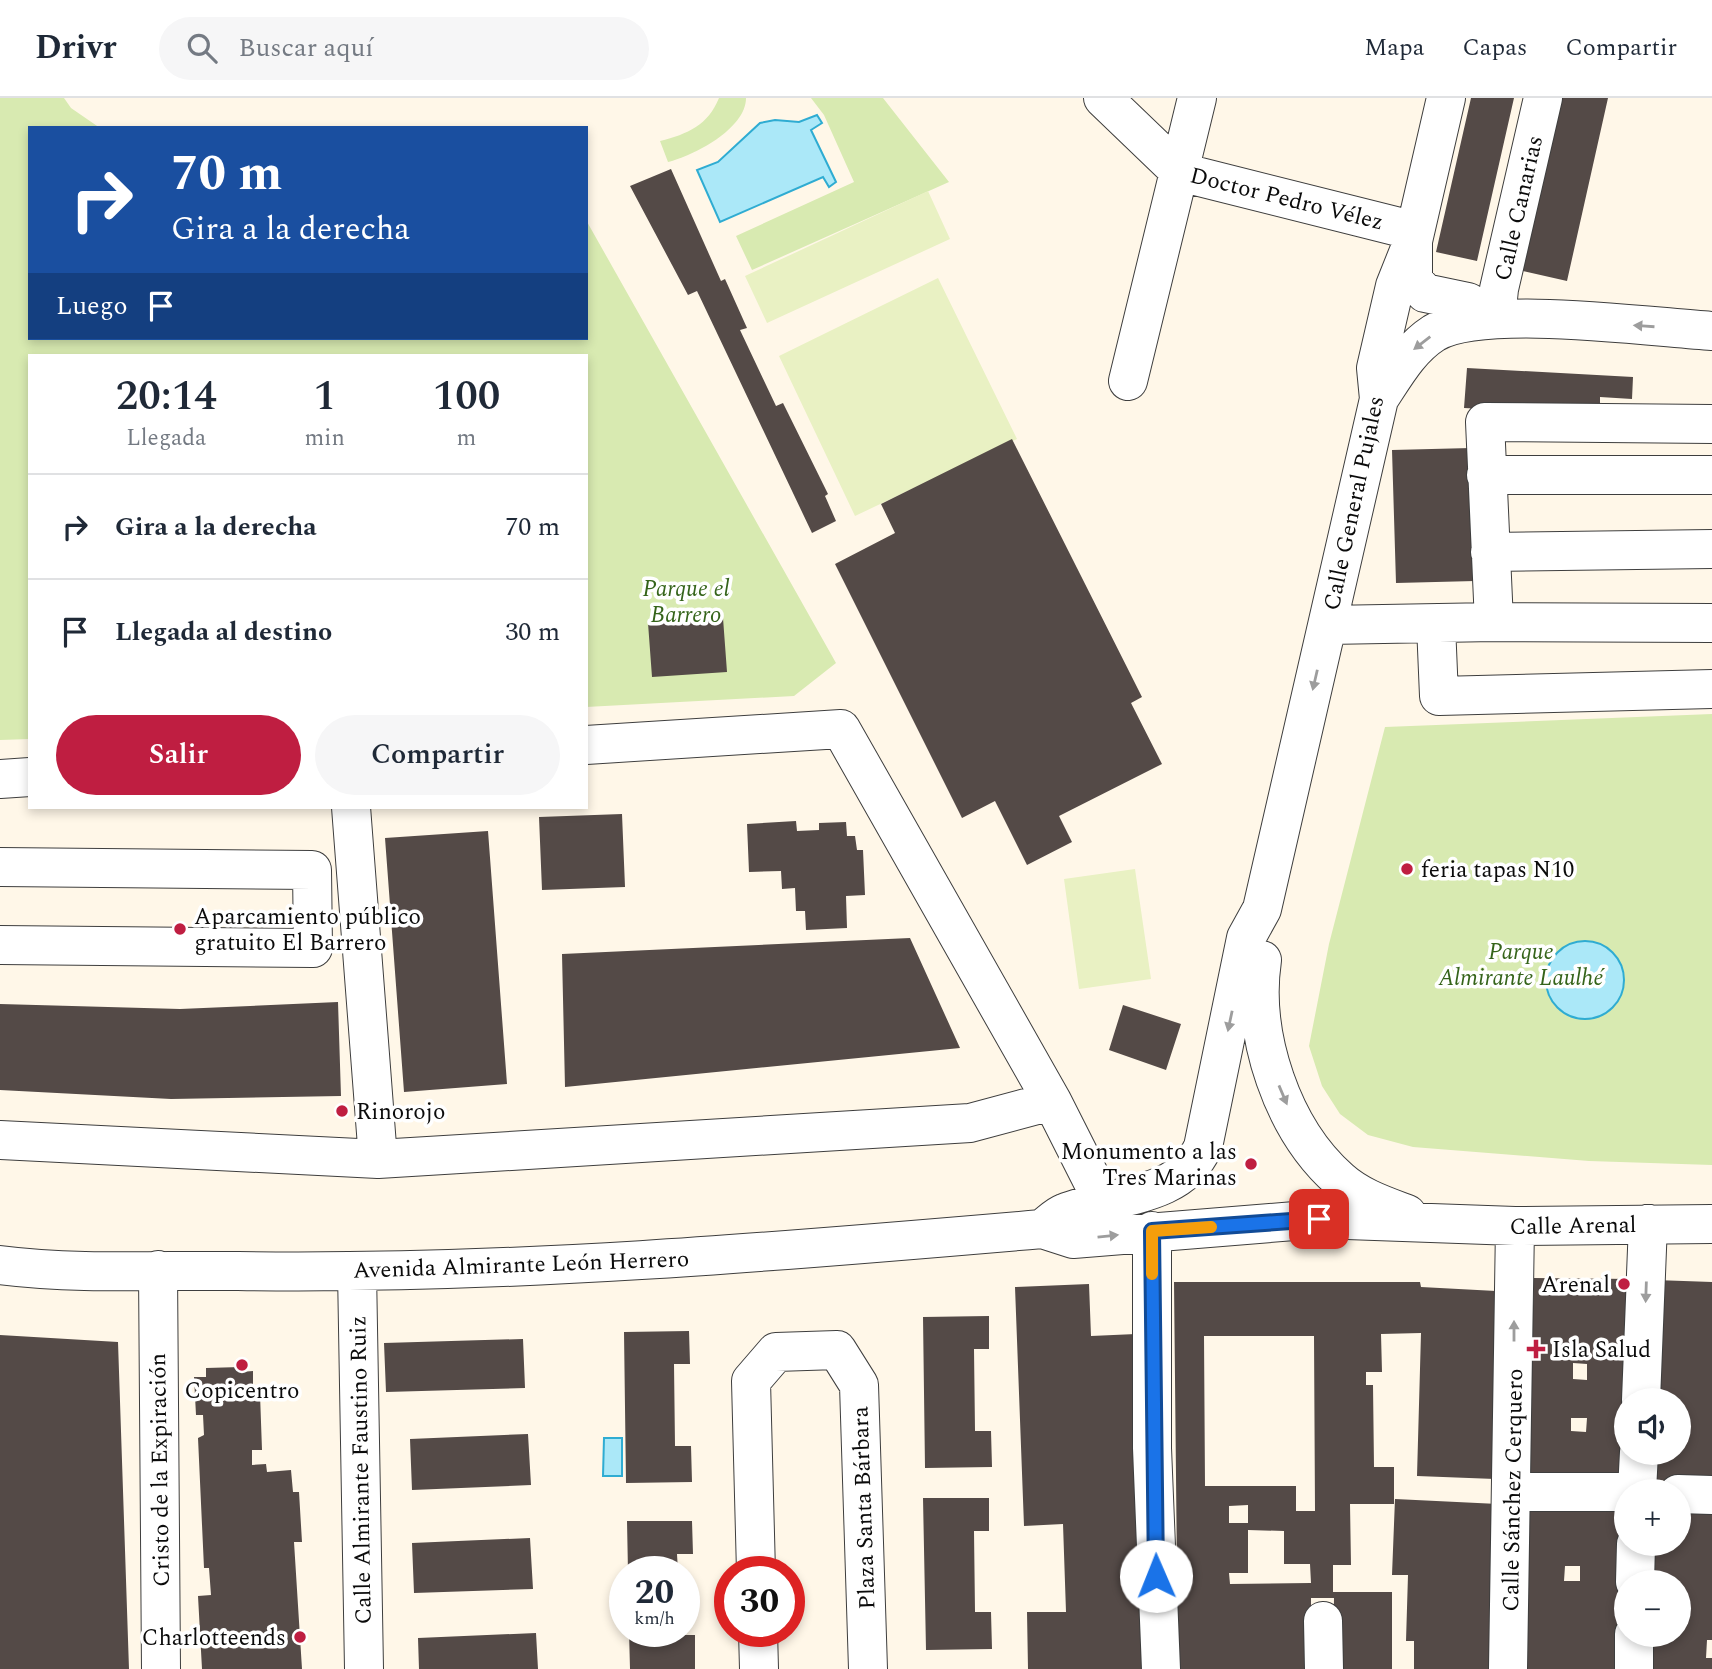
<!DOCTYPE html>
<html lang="es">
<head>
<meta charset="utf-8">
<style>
  body { margin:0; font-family:Spectral,serif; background:#f6f6f7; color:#1f2937; height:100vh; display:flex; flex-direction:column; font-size:26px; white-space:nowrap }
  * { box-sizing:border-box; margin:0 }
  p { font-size:23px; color:#747a83 }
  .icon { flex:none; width:38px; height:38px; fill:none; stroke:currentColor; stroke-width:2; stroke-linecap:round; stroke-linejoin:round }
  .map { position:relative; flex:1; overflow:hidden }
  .details { position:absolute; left:28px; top:256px; width:560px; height:455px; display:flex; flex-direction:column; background:#fff; border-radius:0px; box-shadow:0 4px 10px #0003 }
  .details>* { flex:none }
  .banner { position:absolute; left:28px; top:28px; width:560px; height:214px; border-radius:0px; box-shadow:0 4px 10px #0003; background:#1a4fa0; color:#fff; overflow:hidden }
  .buttons { position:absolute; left:1614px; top:1290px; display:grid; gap:14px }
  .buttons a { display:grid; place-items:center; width:77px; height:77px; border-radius:50%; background:#fff; box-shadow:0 4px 10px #0003; font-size:35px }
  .speed { position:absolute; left:609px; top:1458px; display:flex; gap:14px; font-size:35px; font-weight:700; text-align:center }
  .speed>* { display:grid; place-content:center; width:91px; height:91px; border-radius:50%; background:#fff; box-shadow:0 4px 10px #0003; line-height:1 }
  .speed small { font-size:18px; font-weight:400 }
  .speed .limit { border:10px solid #d22; background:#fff; color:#111 }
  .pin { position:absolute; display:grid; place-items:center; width:60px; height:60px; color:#fff; margin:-30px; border-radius:14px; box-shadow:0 4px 10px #0006 }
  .me { position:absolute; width:77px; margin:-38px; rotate:359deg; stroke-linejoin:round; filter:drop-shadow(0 0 5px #0008) }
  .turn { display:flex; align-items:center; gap:24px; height:147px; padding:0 28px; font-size:32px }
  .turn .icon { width:91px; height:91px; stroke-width:2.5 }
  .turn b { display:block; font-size:49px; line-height:60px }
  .then { display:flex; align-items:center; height:66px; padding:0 28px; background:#0003; gap:14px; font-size:26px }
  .eta { display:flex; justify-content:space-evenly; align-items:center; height:119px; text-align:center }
  .eta b { font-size:42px; font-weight:600; line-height:49px }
  .primary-button { display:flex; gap:14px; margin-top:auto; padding:14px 28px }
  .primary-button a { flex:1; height:80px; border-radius:42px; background:#bf1e41; color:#fff; font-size:28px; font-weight:600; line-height:80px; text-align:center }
  .primary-button a+a { background:#f6f6f7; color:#1f2937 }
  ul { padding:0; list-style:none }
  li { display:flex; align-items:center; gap:21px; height:105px; padding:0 28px; border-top:2px solid #e0e1e3 }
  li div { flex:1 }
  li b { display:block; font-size:26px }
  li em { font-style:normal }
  header { display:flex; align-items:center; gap:42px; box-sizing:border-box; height:98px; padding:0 35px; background:#fff; border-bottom:2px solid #e0e1e3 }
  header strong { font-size:33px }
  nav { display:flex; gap:38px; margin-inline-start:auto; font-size:24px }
  .search { width:490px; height:63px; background:#f6f6f7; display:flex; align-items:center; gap:18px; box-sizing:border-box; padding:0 24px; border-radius:38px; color:#747a83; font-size:26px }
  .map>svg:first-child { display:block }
  .green { fill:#d8eab1 }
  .pitch { fill:#e9f1c3 }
  .water { fill:#abe8f8; stroke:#2facd2; stroke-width:2 }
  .building { fill:#544a47; fill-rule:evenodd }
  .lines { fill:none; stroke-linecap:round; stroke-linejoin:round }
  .minor-casing { stroke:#3e3e3e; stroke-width:40 }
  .minor { stroke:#fff; stroke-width:38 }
  .oneway { fill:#9d9d9d }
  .route-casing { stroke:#114b97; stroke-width:18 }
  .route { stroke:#1a73e8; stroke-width:12 }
  .slow { stroke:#f59e0b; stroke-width:12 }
  .poi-dot { fill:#bf1e41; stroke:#fff; stroke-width:2.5 }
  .labels { text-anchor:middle; stroke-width:7; stroke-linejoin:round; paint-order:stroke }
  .street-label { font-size:23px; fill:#0b0b0b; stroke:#fff }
  .park-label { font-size:23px; font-style:italic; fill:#35641a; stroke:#fff }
  .poi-label { font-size:23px; fill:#0b0b0b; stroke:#fff; text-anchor:start }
</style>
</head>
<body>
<header>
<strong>Drivr</strong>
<div class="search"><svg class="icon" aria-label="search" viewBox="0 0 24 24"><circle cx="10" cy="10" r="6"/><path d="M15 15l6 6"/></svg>Buscar aquí</div>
<nav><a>Mapa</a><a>Capas</a><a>Compartir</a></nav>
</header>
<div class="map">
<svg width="1712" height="1571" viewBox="0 0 1712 1571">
  <rect width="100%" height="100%" fill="#fff7e8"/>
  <path class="green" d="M0,0H64L71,10L100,30H30V240H586V122L836,565L794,598L586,609V257H30V641L0,642Z
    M719,0H746C746,31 693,58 668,64L660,43C688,36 708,27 719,0Z
    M811,0H883L949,84L752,172L736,138L854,84L824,17Z
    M1712,616V1067L1589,1063L1413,1049L1368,1037L1340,1016L1322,988L1309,948L1329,846L1385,629Z"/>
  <path class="pitch" d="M928,93L950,141L767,225L745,178Z
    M938,180L1017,341L855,418L779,258Z
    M1135,771L1151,881L1079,891L1064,781Z"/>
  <path class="water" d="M817,17L822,25L811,32L836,84L829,89L823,79L720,124L697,72L718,64L760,25L775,22L799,24Z
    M1546 882a39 39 0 1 1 78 0a39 39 0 1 1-78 0Z
    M604,1340H622V1378H603Z"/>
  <path class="building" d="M1471,0H1514L1477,163L1436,154Z
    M1562,0H1608L1567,183L1523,173Z
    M671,71L721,183L725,181L747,230L740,232L776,308L783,305L828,396L825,398L836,423L812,435L697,193L688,197L630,88Z
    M1467,270L1633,279L1632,301L1600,299V317L1464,310Z
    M1012,341L1142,599L1131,605L1162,666L1059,718L1072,744L1027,767L995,703L962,720L835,466L895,435L881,406Z
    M1471,350L1475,483L1396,485L1392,352Z
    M723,520L727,574L652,579L648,525Z
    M622,716L625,789L542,792L539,719Z
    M796,723L797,733L819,732V725L846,724L847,738H855L857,752H863L865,797L846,798L847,830L806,832L805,813H796L795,790L782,791L781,773L749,774L747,726Z
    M488,733L507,986L404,994L385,740Z
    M910,840L960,950L565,989L562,856Z
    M338,904L341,998L171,1001L0,992V906L180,911Z
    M1123,907L1181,926L1166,972L1109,952Z
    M1534,1180L1633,1181L1626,1302L1627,1383L1527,1380ZM1573,1265L1587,1266V1282L1573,1281ZM1571,1320H1587L1586,1334L1571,1333Z
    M1655,1182L1712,1184V1384L1650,1382V1354H1678V1302H1651Z
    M1174,1184H1420L1421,1189L1496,1193L1495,1381L1417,1378L1421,1235L1381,1236L1382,1274H1366V1287H1373L1374,1369H1394V1406H1350L1351,1467H1333V1494H1392V1571H1333L1334,1500H1311V1571H1178ZM1204,1238H1314L1315,1413H1296V1388H1205ZM1248,1407V1425H1229V1408ZM1248,1432L1284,1433V1466H1310L1311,1485L1230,1486L1229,1475H1248Z
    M1089,1186L1091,1238L1136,1236L1143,1571H1028L1027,1514H1066L1063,1426L1024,1428L1015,1189Z
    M989,1218V1251H974L975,1333H991L992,1369L925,1370L923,1219Z
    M689,1233L690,1266H674L675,1348H691L692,1384L626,1385L624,1234Z
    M0,1237L118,1244L129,1571H0Z
    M523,1241L525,1290L386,1294L384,1245Z
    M241,1269V1274L253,1273V1296H260L262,1352H252V1367L266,1366L267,1374L291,1372L293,1394H299L302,1444H294L302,1571H202L198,1498L211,1497L209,1470H204L198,1340L204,1337L203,1317H196L194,1279H206V1270Z
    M528,1336L531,1387L412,1392L410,1341Z
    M923,1400H989V1433H974L975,1514H991L992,1551L926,1552Z
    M1395,1401L1498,1406L1494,1571H1414V1543H1406L1408,1477H1392Z
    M1527,1404L1626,1407L1622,1571H1521ZM1565,1468H1580V1483H1564Z
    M1678,1407L1712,1408V1542H1707L1706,1560H1712V1571H1643L1644,1536H1678V1484H1646L1647,1446H1678Z
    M627,1423H692L693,1456H677L678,1474H628Z
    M530,1440L533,1491L414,1495L412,1445Z
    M629,1533H679V1537H695V1571H630Z
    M536,1535L538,1571H419L418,1540Z"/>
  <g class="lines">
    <defs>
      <path id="minor" d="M1103,0L1180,74L1415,133
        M1413,145V182L1425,195L1468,204L1496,220L1499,191L1543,0
        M1128,283L1197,0
        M1379,301C1395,277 1409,251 1434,235C1483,206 1650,229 1712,233
        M1486,377H1712
        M1490,454L1712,451
        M1494,524L1712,525
        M1328,527L1494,524L1485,324L1712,326
        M1436,527L1439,598L1712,591
        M586,647L841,631L1052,1003L1104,1106
        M0,681L30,679
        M351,709L378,1061
        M0,769L312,772L313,850L0,847
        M1262,862C1251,937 1282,1031 1340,1082C1359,1099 1383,1107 1407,1116
        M0,1042L378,1061L970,1025L1052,1003
        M1042,1131C1049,1126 1056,1118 1064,1115C1111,1096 1179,1102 1203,1049L1246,840L1262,811L1379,301L1376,270L1395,188L1413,143L1446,0
        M1152,1133V1350L1161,1571
        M0,1167C78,1177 160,1172 238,1173C507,1177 775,1154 1042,1131L1073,1141L1319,1121L1515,1128L1712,1126
        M158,1172L161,1571
        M357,1173L364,1571
        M1641,1302L1648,1126
        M1637,1393L1639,1354
        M1513,1394H1626
        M1678,1396L1712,1397
        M756,1474L751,1283L776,1254L837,1252L859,1287L868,1571
        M1635,1484L1636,1446
        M1323,1523L1324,1571
        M758,1533L759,1571
        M1508,1571L1515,1128
        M1634,1571V1536"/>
    </defs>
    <use href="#minor" class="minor-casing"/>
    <use href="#minor" class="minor"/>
  </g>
  <defs><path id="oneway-solid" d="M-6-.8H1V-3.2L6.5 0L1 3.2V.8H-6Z" transform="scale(1.75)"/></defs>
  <g class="oneway">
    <use href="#oneway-solid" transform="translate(1644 228) rotate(-176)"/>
    <use href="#oneway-solid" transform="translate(1422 245) rotate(142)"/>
    <use href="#oneway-solid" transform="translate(1315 582) rotate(103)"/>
    <use href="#oneway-solid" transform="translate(1230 923) rotate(102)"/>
    <use href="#oneway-solid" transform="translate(1283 997) rotate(67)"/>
    <use href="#oneway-solid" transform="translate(1108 1138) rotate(-6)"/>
    <use href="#oneway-solid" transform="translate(1646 1194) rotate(92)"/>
    <use href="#oneway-solid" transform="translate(1514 1233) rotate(-90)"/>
  </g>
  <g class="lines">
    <defs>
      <path id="route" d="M1156,1478L1152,1133L1319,1121"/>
    </defs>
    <use href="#route" class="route-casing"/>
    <use href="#route" class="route"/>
    <path class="slow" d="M1152,1176V1133L1211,1129"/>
  </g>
  <g class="poi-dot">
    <circle cx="1407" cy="771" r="7"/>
    <circle cx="180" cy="831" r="7"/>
    <circle cx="342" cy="1013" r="7"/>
    <circle cx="1251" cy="1066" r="7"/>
    <circle cx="1624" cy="1186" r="7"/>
    <path d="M1532.5 1240.5h7v7h7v7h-7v7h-7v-7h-7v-7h7z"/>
    <circle cx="242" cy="1267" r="7"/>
    <circle cx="300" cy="1539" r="7"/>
  </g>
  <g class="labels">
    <g class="street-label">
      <text transform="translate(1287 100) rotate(14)" y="8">Doctor Pedro Vélez</text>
      <text transform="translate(1518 110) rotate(-77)" y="8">Calle Canarias</text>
      <text transform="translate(1353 405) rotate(-78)" y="8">Calle General Pujales</text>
      <text transform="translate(1573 1127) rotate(-1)" y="8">Calle Arenal</text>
      <text transform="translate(521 1166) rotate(-2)" y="8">Avenida Almirante León Herrero</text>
      <text transform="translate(159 1372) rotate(-91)" y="8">Cristo de la Expiración</text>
      <text transform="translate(360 1372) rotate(-91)" y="8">Calle Almirante Faustino Ruiz</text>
      <text transform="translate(1512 1392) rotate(-89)" y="8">Calle Sánchez Cerquero</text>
      <text transform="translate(863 1410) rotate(-92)" y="8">Plaza Santa Bárbara</text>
    </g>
    <g class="park-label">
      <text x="686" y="498">Parque el<tspan x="686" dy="26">Barrero</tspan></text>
      <text x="1521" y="861">Parque<tspan x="1521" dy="26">Almirante Laulhé</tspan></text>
    </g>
    <g class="poi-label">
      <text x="1421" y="779">feria tapas N10</text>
      <text x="194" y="826">Aparcamiento público<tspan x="194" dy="26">gratuito El Barrero</tspan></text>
      <text x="356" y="1021">Rinorojo</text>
      <text x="1237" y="1061" text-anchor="end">Monumento a las<tspan x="1237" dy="26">Tres Marinas</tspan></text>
      <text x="1610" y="1194" text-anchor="end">Arenal</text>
      <text x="1552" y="1259">Isla Salud</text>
      <text x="242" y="1300" text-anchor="middle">Copicentro</text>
      <text x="286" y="1547" text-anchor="end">Charlotteends</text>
    </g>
  </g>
</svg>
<div class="buttons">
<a><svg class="icon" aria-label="sound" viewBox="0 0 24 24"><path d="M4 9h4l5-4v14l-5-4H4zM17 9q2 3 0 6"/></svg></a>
<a>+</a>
<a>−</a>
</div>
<div class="speed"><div>20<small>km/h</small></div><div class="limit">30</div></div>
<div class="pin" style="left:1319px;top:1121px;background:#d93025"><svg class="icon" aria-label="arrive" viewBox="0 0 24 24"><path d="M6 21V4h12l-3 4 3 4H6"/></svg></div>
<svg class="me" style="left:1156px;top:1478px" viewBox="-20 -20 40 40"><circle r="19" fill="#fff"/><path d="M0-13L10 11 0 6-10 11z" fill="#1a73e8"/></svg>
<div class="banner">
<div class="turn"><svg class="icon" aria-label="right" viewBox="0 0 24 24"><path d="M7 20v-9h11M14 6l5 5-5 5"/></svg><div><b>70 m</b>Gira a la derecha</div></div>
<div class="then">Luego<svg class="icon" aria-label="arrive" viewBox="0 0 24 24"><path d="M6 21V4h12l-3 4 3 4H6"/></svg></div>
</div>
<section class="details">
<div class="eta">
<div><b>20:14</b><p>Llegada</p></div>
<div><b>1</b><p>min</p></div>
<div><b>100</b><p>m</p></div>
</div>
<ul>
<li><svg class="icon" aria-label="right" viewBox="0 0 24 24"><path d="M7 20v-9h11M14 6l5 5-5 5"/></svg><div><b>Gira a la derecha</b></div><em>70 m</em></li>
<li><svg class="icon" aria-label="arrive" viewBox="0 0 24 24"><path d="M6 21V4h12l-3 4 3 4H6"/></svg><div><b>Llegada al destino</b></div><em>30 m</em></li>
</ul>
<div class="primary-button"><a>Salir</a><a>Compartir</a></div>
</section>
</div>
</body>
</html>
